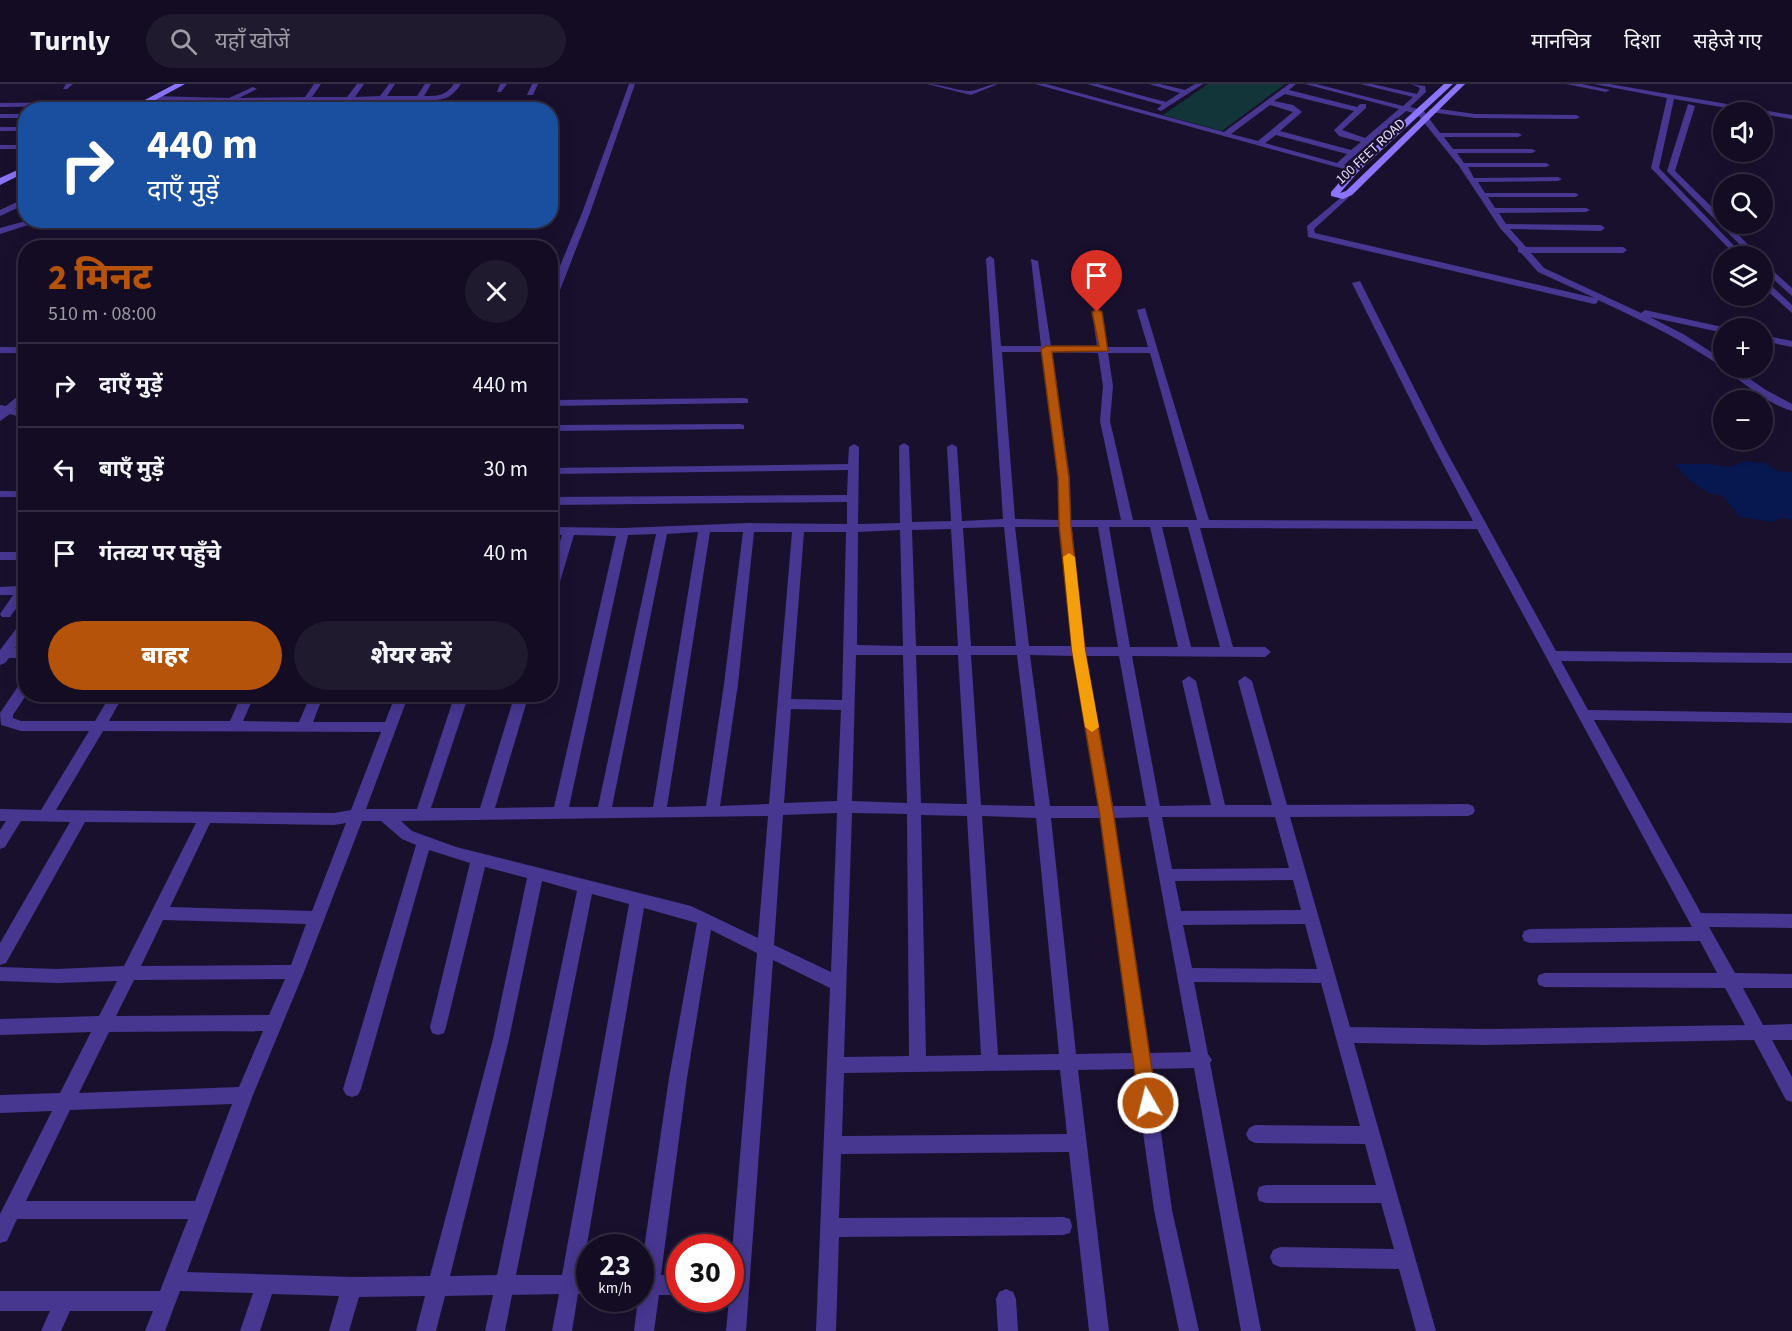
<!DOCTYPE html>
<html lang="hi">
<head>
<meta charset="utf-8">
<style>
  body { margin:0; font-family:"Source Sans 3","Noto Sans Devanagari",sans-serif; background:#201a2f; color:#f1f3f6; height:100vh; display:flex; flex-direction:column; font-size:22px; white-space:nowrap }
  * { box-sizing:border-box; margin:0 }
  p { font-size:20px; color:#9d9ba5 }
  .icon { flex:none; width:33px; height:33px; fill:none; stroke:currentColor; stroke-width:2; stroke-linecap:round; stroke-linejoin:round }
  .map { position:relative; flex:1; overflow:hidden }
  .side { position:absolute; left:18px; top:156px; width:540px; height:462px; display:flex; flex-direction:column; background:#130c22; border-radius:24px; box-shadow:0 3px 15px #0003,0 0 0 2px #322c40 }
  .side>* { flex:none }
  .hud { position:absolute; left:18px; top:18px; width:540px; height:126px; border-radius:24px; box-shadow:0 3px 15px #0003,0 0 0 2px #322c40; background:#1a4fa0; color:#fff; overflow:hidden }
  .tools { position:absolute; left:1713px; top:18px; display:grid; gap:12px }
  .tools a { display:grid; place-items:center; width:60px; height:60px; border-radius:50%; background:#130c22; box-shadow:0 3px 15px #0003,0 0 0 2px #322c40; font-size:30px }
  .speed { position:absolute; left:576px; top:1150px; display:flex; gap:12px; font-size:30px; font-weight:700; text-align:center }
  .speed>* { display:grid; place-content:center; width:78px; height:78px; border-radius:50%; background:#130c22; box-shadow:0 3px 15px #0003,0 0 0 2px #322c40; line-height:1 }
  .speed small { font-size:15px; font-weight:400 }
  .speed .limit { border:9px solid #d22; background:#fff; color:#111 }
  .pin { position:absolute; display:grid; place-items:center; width:51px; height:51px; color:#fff; margin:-62px -26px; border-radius:50% 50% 50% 0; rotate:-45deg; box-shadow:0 0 6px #0007 }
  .pin .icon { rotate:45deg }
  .me { position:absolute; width:66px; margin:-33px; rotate:352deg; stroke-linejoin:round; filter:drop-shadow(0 0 4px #0008) }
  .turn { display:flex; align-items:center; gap:21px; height:126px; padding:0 30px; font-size:27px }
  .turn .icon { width:78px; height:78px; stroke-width:2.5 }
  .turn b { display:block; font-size:42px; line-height:51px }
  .round { display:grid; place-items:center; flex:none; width:63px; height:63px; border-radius:32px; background:#201a2f }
  .summary { display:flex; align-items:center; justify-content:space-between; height:102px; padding:0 30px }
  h1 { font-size:36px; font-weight:800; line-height:45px; color:#b45309 }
  .cta { display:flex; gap:12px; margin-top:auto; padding:12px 30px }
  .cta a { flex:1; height:69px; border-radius:36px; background:#b45309; color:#fff; font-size:24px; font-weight:800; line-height:69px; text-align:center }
  .cta a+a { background:#201a2f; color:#f1f3f6 }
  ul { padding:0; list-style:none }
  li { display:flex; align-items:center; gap:18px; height:84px; padding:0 30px; border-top:2px solid #322c40 }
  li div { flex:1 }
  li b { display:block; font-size:22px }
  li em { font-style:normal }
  header { display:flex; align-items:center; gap:36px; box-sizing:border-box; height:84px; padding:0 30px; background:#130c22; border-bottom:2px solid #322c40 }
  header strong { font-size:28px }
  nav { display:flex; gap:33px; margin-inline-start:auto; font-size:21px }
  .search { width:420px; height:54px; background:#201a2f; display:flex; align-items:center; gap:15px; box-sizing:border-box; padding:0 21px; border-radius:33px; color:#9d9ba5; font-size:22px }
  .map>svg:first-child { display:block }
  .green { fill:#123539 }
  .water { fill:#071750 }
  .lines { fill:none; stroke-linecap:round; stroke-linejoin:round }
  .street { fill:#473790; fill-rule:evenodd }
  .secondary { fill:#8b74ff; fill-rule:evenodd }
  .route { fill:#b45309; stroke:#753606; stroke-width:1.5 }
  .slow { fill:#f59e0b }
  .labels { text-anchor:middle; stroke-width:4.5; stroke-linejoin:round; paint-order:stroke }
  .far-street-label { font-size:14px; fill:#e6ddff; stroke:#19102e }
</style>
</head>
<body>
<header>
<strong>Turnly</strong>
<div class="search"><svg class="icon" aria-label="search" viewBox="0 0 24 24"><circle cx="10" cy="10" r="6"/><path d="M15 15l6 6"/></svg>यहाँ खोजें</div>
<nav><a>मानचित्र</a><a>दिशा</a><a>सहेजे गए</a></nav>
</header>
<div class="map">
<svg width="1792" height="1247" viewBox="0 0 1792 1247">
  <rect width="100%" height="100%" fill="#19102e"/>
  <path class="green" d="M1208,0H1285L1222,47L1163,31Z"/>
  <path class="water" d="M1745,377L1766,379L1776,387L1792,388V436L1782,434L1773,438L1740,433L1723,412L1708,409L1687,394L1675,380H1708L1729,383Z"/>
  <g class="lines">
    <path class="street" d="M66,0H73L67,5H63Z
      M314,0H321L312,13H347L357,0H364L355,13L380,12L389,0H395L387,12H417L425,0H431L424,12C439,12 445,12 454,0H461C448,18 442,16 421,16L415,26H408L414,16L227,18L153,16L149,14L153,12L229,14L253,3L257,5L239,14L305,13Z
      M500,0H507L501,8H497Z
      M532,0H538L533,11H527Z
      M629,0H635L590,129L555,219L550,222V206L582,129Z
      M927,0C941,0 957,7 970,7C980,6 988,0 998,0L971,11Z
      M1035,0H1046L1224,48L1289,0H1296L1289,6L1357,23L1360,20H1366V24L1342,46L1365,54L1399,25L1305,0H1316L1403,22L1413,13L1360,0H1372L1417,10L1420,4L1411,0L1425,2L1426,8L1410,23L1423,26L1440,49H1518L1522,51L1518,53H1444L1453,65H1532L1536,67L1532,69H1457L1464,79H1546L1550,81L1546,83H1468L1474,94L1558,93L1562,95L1558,97L1478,98L1485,109H1575L1579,111L1575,113H1488L1495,124H1586L1590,126L1586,128L1499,129L1506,140L1601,141L1605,144L1601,147L1510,145L1526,163H1623L1627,166L1623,169H1531L1544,184L1641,229L1645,226L1727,244H1724V249L1650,233L1683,250L1724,276V284H1734L1766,306L1792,320V327C1766,319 1744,299 1723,284C1684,256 1641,236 1598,216L1597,219L1594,220L1308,153L1307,142L1345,110H1348V114L1314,145L1315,149L1595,214L1538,188L1521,169L1518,168V164L1500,144L1459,82L1417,30L1406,27L1344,81L1358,84V88H1355ZM1285,10L1354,27L1334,46L1339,52L1361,58L1351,66L1280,47L1302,28L1293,21L1274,17ZM1270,21L1293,28L1258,57L1231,50ZM1276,51L1347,70L1337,79L1265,59Z
      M1087,0H1098L1166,18L1180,9L1149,0H1160L1185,6L1195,0H1203L1161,27L1157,25L1162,21Z
      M1566,0H1582L1610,6L1606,8Z
      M1594,0H1609L1792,31V35L1674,15L1659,84L1744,172H1736L1651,84L1667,14Z
      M78,18L82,20L81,22L0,23V19Z
      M1688,20L1695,22L1675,87L1724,135V140H1728L1759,172H1751L1667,87Z
      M1433,24L1475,30L1576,31L1580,33L1576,35L1475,34L1430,28L1429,26Z
      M0,30H26V34H0Z
      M0,43H26V47H0Z
      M0,61H26V65H0Z
      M23,115H26V120L0,132V126Z
      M29,136H44L0,150V144Z
      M990,172L994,175L1001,262H1041L1031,175L1038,177L1051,262L1097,263L1092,227L1097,224L1102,227L1107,263H1148L1137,226L1145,224L1209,436L1473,437L1434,363L1352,199L1360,197L1444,363L1556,567L1792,569V579L1561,577L1588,626L1792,629V639L1594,636L1701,829L1792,830V844L1709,843L1735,889L1792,890V904H1743L1763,941L1792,940V956H1772L1792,993V1018L1786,1016L1754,956L1487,961L1354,959L1436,1247H1416L1399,1185L1280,1183L1273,1180L1270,1173L1273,1166L1280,1163L1394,1165L1381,1119H1266L1259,1117L1257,1110L1259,1103L1266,1101H1376L1365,1060L1255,1059L1249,1056L1246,1050L1249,1044L1255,1041L1360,1042L1321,899L1194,898L1208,970L1212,976L1210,979L1261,1247H1241L1194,984L1152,985L1172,1126L1199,1247H1179L1154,1126L1134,985L1078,986L1109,1247H1089L1069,1068L841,1070L839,1134L1063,1133L1070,1135L1072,1142L1070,1149L1063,1151L839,1153L836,1247H816L830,904L773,876L746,1247H726L729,1215H730V1192L757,869L711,846L687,994L661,1191H680V1211H659L654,1247H634L638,1215H640V1192L669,994L697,839L644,824L582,1190H590V1210H578L572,1247H552L559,1210L512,1211L505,1247H485L493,1211L445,1212L436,1247H416L425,1212L359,1213L349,1247H329L339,1212L272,1210L260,1247H240L253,1209L180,1207L165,1247H145L153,1227H70L61,1247H41L50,1227H0V1207H160L188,1135H17L7,1157L0,1159V1130L52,1027L0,1029V1011L60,1009L91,948L0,951V935L99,932L117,897L57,899L0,897V883L57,885L124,882L196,739L85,738L6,879L0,881V859L70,738L21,737L5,763L0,765V746L6,737H0V725L41,726L89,647H21L1,641L0,629L21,598L26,596L27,610L13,631V634L21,637H95L111,610H124L109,637H230L242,610H255L243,637L299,638L311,610H324L313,638H385L396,610H409L366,725H417L455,610H469L431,724H480L515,610H529L495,724L554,723L616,452L574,451L556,511L550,515V489L562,451H550V443L623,444L749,439L847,440V418L550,421V413L847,411L848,386L550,390V384L848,380L849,363L854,360L859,363L858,440L900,439L899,362L904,359L909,362L912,438L951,437L947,363L952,360L957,363L962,437L1003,435L986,175ZM1002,268H1042L1058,394L1059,436L1015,435ZM1052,268L1098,269L1103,302L1100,337L1121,436H1071L1070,394ZM1108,269H1150L1197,436H1133L1110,337L1113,302ZM1004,443L1016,562H971L963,444ZM1015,443H1059L1072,562H1029ZM1071,443H1098L1118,563H1085ZM1109,443H1150L1178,563H1130ZM1162,443H1188L1220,563H1191ZM1200,444L1477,445L1692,843L1530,845L1524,847L1522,852L1524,857L1530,859L1700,857L1717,889H1545L1539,891L1537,896L1539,901L1545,903L1725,904L1745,941L1487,945L1350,943L1290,733L1468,732L1473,730L1475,726L1473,722L1468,720L1287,721L1252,597L1245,592L1238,597L1272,721H1225L1196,597L1189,592L1182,597L1211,721L1160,722L1132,572L1265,573L1271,568L1265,563H1233ZM951,445L958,562H916L912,446ZM900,446L903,562L857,561L858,448ZM698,448L653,723H612L667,450ZM710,448H743L724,600L706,722L667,723ZM754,448H792L769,720L720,722L738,600ZM804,448H846L842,616L791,615ZM656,450L598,723H569L628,451ZM856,571H903L907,719L852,717ZM916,571H958L967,720L921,719ZM971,571H1017L1035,722L981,721ZM1030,571L1073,572L1098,722H1050ZM1086,572H1119L1146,722H1113ZM791,625L841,626L837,717L784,719ZM103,647L381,648L351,726L334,729L56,726ZM837,729L831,888L774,861L783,731ZM852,729L907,730L909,972L844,973ZM921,731L967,732L981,971L926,972ZM768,732L758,854L691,822L456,763L412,747L401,737ZM982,732L1036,734L1059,970L998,971ZM1148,733L1191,968L1149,969L1114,734ZM1162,733H1275L1289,784L1172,785ZM1051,734H1100L1132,969L1076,970ZM362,737H381L402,755L416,761L343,1005L346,1011L352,1013L358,1011L361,1005L429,766L470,779L430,943L432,949L438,951L444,949L446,943L485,783L527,794L493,955L430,1192L352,1193L187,1188L253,1011L304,888ZM210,739L334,741L346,739L312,827L170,823ZM1293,796L1301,826L1181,827L1175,797ZM542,797L577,807L497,1191L450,1192L509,955ZM592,810L629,820L562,1191H516ZM163,836L306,840L291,881L141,882ZM1305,840L1317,885L1192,884L1183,841ZM285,895L269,931L116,932L134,896ZM263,947L239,1003L79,1009L109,948ZM1060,986L1067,1050L842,1052L844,989ZM232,1020L195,1117H26L70,1026Z
      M1762,177L1792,204V212L1762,185Z
      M1762,193L1792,221V229L1762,202Z
      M1762,251L1792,257V263L1762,257Z
      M0,263H26V269H0Z
      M26,305V314L15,325L26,328V335L10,330L0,337V321L6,322Z
      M744,314L748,315V319L550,322V316Z
      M740,340L744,341V345L550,347V341Z
      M0,407H26V413H0Z
      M0,468H26V476H0Z
      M26,496V510L10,533H2L0,530L13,511H0V503L18,502Z
      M26,536V550L15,564H26V574H9L5,579L0,581V566L22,537Z
      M1006,1205L1013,1208L1016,1215L1018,1247H998L996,1215L999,1208Z"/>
    <path class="secondary" d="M175,0H185L137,26H126Z
      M1444,0H1453L1358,88L1340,109L1346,107L1457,0H1465L1352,111L1343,115L1331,112V108L1352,84Z
      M26,82V88L0,101V94Z"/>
  </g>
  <path class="route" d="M1097,225L1102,228L1108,267L1052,268L1069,394L1071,441L1085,566L1113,726L1157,1019L1155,1026L1148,1028L1142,1026L1139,1019L1099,726L1072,566L1059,441L1058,394L1041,265L1046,262H1099L1092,228Z"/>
  <path class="slow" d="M1069,469L1075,473L1085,566L1099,643L1092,648L1085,643L1072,566L1063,473Z"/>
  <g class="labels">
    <g class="far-street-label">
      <text transform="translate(1370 67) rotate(-43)" y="5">100 FEET ROAD</text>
    </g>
  </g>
</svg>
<div class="tools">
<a><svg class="icon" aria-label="sound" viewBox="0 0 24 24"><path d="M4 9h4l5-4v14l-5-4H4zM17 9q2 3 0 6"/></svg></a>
<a><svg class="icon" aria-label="search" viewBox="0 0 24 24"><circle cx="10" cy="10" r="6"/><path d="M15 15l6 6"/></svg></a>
<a><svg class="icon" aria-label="layers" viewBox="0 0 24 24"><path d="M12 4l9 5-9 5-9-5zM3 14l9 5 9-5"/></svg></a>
<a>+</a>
<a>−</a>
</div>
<div class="speed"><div>23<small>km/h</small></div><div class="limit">30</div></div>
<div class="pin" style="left:1097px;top:228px;background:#d93025"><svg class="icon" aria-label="arrive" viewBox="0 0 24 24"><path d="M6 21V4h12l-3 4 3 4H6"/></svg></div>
<svg class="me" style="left:1148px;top:1019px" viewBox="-20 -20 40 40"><circle r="17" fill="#b45309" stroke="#fff" stroke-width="3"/><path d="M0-11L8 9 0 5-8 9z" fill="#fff"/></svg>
<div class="hud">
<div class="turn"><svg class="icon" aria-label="right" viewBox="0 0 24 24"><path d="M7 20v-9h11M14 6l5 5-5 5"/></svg><div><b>440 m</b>दाएँ मुड़ें</div></div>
</div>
<section class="side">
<div class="summary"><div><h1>2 मिनट</h1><p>510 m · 08:00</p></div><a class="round"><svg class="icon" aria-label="close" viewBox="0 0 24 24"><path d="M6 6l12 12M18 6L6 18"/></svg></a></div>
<ul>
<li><svg class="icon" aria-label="right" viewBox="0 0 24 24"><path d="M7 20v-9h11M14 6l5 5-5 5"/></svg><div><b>दाएँ मुड़ें</b></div><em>440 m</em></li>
<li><svg class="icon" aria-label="left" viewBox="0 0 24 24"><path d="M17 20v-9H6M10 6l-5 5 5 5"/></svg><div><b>बाएँ मुड़ें</b></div><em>30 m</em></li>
<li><svg class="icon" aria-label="arrive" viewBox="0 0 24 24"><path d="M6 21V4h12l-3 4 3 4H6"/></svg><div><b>गंतव्य पर पहुँचे</b></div><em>40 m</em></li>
</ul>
<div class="cta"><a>बाहर</a><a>शेयर करें</a></div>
</section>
</div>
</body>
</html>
